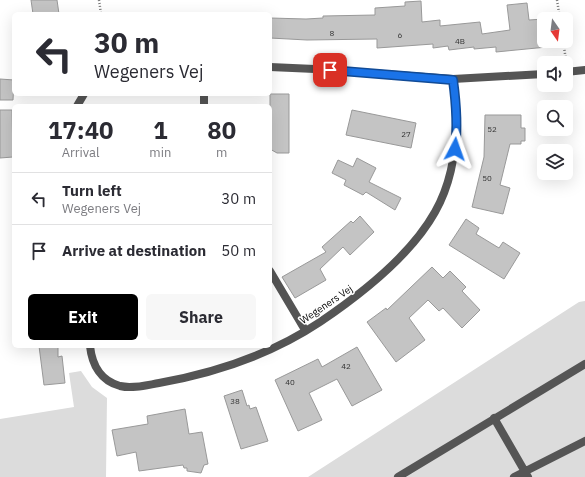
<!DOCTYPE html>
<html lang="en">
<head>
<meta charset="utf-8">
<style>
  body { margin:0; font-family:"IBM Plex Sans",sans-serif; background:#f7f7f7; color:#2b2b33; height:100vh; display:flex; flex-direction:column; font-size:15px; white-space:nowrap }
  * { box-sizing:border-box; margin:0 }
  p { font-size:13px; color:#7c7c81 }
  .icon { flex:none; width:22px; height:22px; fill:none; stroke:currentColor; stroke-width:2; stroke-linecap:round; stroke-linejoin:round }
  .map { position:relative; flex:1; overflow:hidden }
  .side { position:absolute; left:12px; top:104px; width:260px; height:244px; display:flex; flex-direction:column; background:#fff; border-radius:6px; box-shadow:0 4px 16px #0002 }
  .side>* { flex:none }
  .top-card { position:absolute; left:12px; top:12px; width:260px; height:84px; border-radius:6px; box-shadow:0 4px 16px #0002; background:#fff; color:#2b2b33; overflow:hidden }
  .needle { width:26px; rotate:166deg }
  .controls { position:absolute; left:537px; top:12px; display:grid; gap:8px }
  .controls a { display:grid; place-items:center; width:36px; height:36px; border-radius:6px; background:#fff; box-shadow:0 4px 16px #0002; font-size:20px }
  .pin { position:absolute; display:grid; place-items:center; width:34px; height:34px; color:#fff; margin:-17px; border-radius:8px; box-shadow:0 2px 6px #0006 }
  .me { position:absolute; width:44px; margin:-22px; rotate:4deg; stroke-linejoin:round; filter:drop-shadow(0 0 3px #0008) }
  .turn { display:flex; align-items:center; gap:14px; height:84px; padding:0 16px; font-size:18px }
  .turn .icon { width:52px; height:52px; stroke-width:2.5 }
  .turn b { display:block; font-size:28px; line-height:34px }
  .eta { display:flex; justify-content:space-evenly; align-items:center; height:68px; text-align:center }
  .eta b { font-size:24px; font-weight:700; line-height:28px }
  .button { display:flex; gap:8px; margin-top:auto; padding:8px 16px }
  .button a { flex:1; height:46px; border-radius:6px; background:#000; color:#fff; font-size:16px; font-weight:700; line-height:46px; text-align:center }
  .button a+a { background:#f7f7f7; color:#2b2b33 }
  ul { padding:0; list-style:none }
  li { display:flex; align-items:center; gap:12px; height:52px; padding:0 16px; border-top:1px solid #e1e1e2 }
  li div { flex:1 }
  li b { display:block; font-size:15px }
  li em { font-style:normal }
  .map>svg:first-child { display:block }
  .green { fill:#dcdcdc }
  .building { fill:#c4c4c4; stroke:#999 }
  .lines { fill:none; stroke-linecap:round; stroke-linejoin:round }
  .path { stroke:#777; stroke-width:2.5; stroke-dasharray:1 2; stroke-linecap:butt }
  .service { stroke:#555; stroke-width:8 }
  .minor { stroke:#555; stroke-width:8 }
  .route-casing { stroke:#114b97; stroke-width:10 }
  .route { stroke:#1a73e8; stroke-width:7 }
  .labels { text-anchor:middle; stroke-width:3; stroke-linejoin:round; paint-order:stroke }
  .number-label { font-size:8px; fill:#313131 }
  .street-label { font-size:10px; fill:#000; stroke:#fff }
</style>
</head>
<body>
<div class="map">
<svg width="585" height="477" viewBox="0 0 585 477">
  <rect width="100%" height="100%" fill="#fff"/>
  <path class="green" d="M585,301V477H308L579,302Z
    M81,371L92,387L107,398L106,477H0V419L74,407L69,373Z"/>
  <path class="building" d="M31,0H57L59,14H33Z
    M421,1L422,22L440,20V26L480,22L482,34L510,30L507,5L527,3L529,20L544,19V41H546L547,47L496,52V47L474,49V47L449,50L448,46L433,48V44L377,48V39L307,40L270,38V18L306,19L323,18V16L375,15V8L405,6V2Z
    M0,79L14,80L13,100H0Z
    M270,94H289V153H277L270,149Z
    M0,110H12L13,157L0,158Z
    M352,110L416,123L411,148L346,135Z
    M485,115H521V128H525V141H521V144H510L500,185L510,188L503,214L472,207L484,157Z
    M357,158L376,168L369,182L401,198L395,210L366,192L363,195L344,185L346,180L332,173L338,160L353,167Z
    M360,216L374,232L350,255L343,247L320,269L326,280L295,298L282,277L326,252L322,247L351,221L353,223Z
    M466,219L479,228L476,234L499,248L503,242L520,253L504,279L449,245Z
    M432,267L443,278L450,271L466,287L462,291L480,310L462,328L443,308L439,311L428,300L409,318L425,340L396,362L367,322L386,308L387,310Z
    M39,346H58V357L62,356L65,383L44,385Z
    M357,347L382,390L352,406L337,379L309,393L322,420L298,431L275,380L318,359L322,367Z
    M242,390L247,406L249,405L250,409L256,407L268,441L241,449L224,396Z
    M185,409L189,434L202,432L208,464L204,465L201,473L187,471V468H184L183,465L139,471L136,452L117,456L112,430L148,424L147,416Z"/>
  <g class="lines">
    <path class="path" d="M99,0L101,14
      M557,0L560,19
      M563,41L566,60"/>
    <path class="service" d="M204,94V106
      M270,271L305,330
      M494,418L528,477
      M398,477L585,364
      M514,477L585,441"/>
    <path class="minor" d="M270,67L315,69L453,79L544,74
      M566,72L585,70
      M77,106L84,94
      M90,346C92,365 101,381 120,386C133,389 147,385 159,383C215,373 272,354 320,322C360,295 411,255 435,212C457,173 459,123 453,79"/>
  </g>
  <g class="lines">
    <defs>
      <path id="route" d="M330,70L453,80C456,102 458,126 455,149"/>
    </defs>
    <use href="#route" class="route-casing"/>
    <use href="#route" class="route"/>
  </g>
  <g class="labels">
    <g class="number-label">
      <text x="332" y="36">8</text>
      <text x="400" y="38">6</text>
      <text x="460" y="44">4B</text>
      <text x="492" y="132">52</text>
      <text x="406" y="137">27</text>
      <text x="487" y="181">50</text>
      <text x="346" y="369">42</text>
      <text x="290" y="385">40</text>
      <text x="235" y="404">38</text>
    </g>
    <g class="street-label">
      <text transform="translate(326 304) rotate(-34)" y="4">Wegeners Vej</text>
    </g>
  </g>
</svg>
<div class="controls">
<a><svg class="needle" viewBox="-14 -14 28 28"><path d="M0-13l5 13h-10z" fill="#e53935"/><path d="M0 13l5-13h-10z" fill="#7c7c81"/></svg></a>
<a><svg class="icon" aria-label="sound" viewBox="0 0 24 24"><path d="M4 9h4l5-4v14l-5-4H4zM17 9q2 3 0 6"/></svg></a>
<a><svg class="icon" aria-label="search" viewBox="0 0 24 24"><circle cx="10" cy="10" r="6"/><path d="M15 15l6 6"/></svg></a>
<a><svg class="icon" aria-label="layers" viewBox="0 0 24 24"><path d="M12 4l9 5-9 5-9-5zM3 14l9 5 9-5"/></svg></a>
</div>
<div class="pin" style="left:330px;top:70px;background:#d93025"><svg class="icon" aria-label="arrive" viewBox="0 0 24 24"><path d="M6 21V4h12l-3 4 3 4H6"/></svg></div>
<svg class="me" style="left:455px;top:149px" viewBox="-20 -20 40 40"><path d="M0-17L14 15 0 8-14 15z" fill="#1a73e8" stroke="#fff" stroke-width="4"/></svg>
<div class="top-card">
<div class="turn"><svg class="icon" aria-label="left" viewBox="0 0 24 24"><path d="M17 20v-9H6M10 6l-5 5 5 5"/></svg><div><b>30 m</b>Wegeners Vej</div></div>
</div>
<section class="side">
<div class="eta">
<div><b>17:40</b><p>Arrival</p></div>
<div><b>1</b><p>min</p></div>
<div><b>80</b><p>m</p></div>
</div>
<ul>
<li><svg class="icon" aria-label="left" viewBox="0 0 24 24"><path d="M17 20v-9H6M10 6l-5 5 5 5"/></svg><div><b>Turn left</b><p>Wegeners Vej</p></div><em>30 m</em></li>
<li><svg class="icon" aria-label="arrive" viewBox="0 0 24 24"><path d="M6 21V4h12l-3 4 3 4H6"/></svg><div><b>Arrive at destination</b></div><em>50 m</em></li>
</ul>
<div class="button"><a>Exit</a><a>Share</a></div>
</section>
</div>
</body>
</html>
